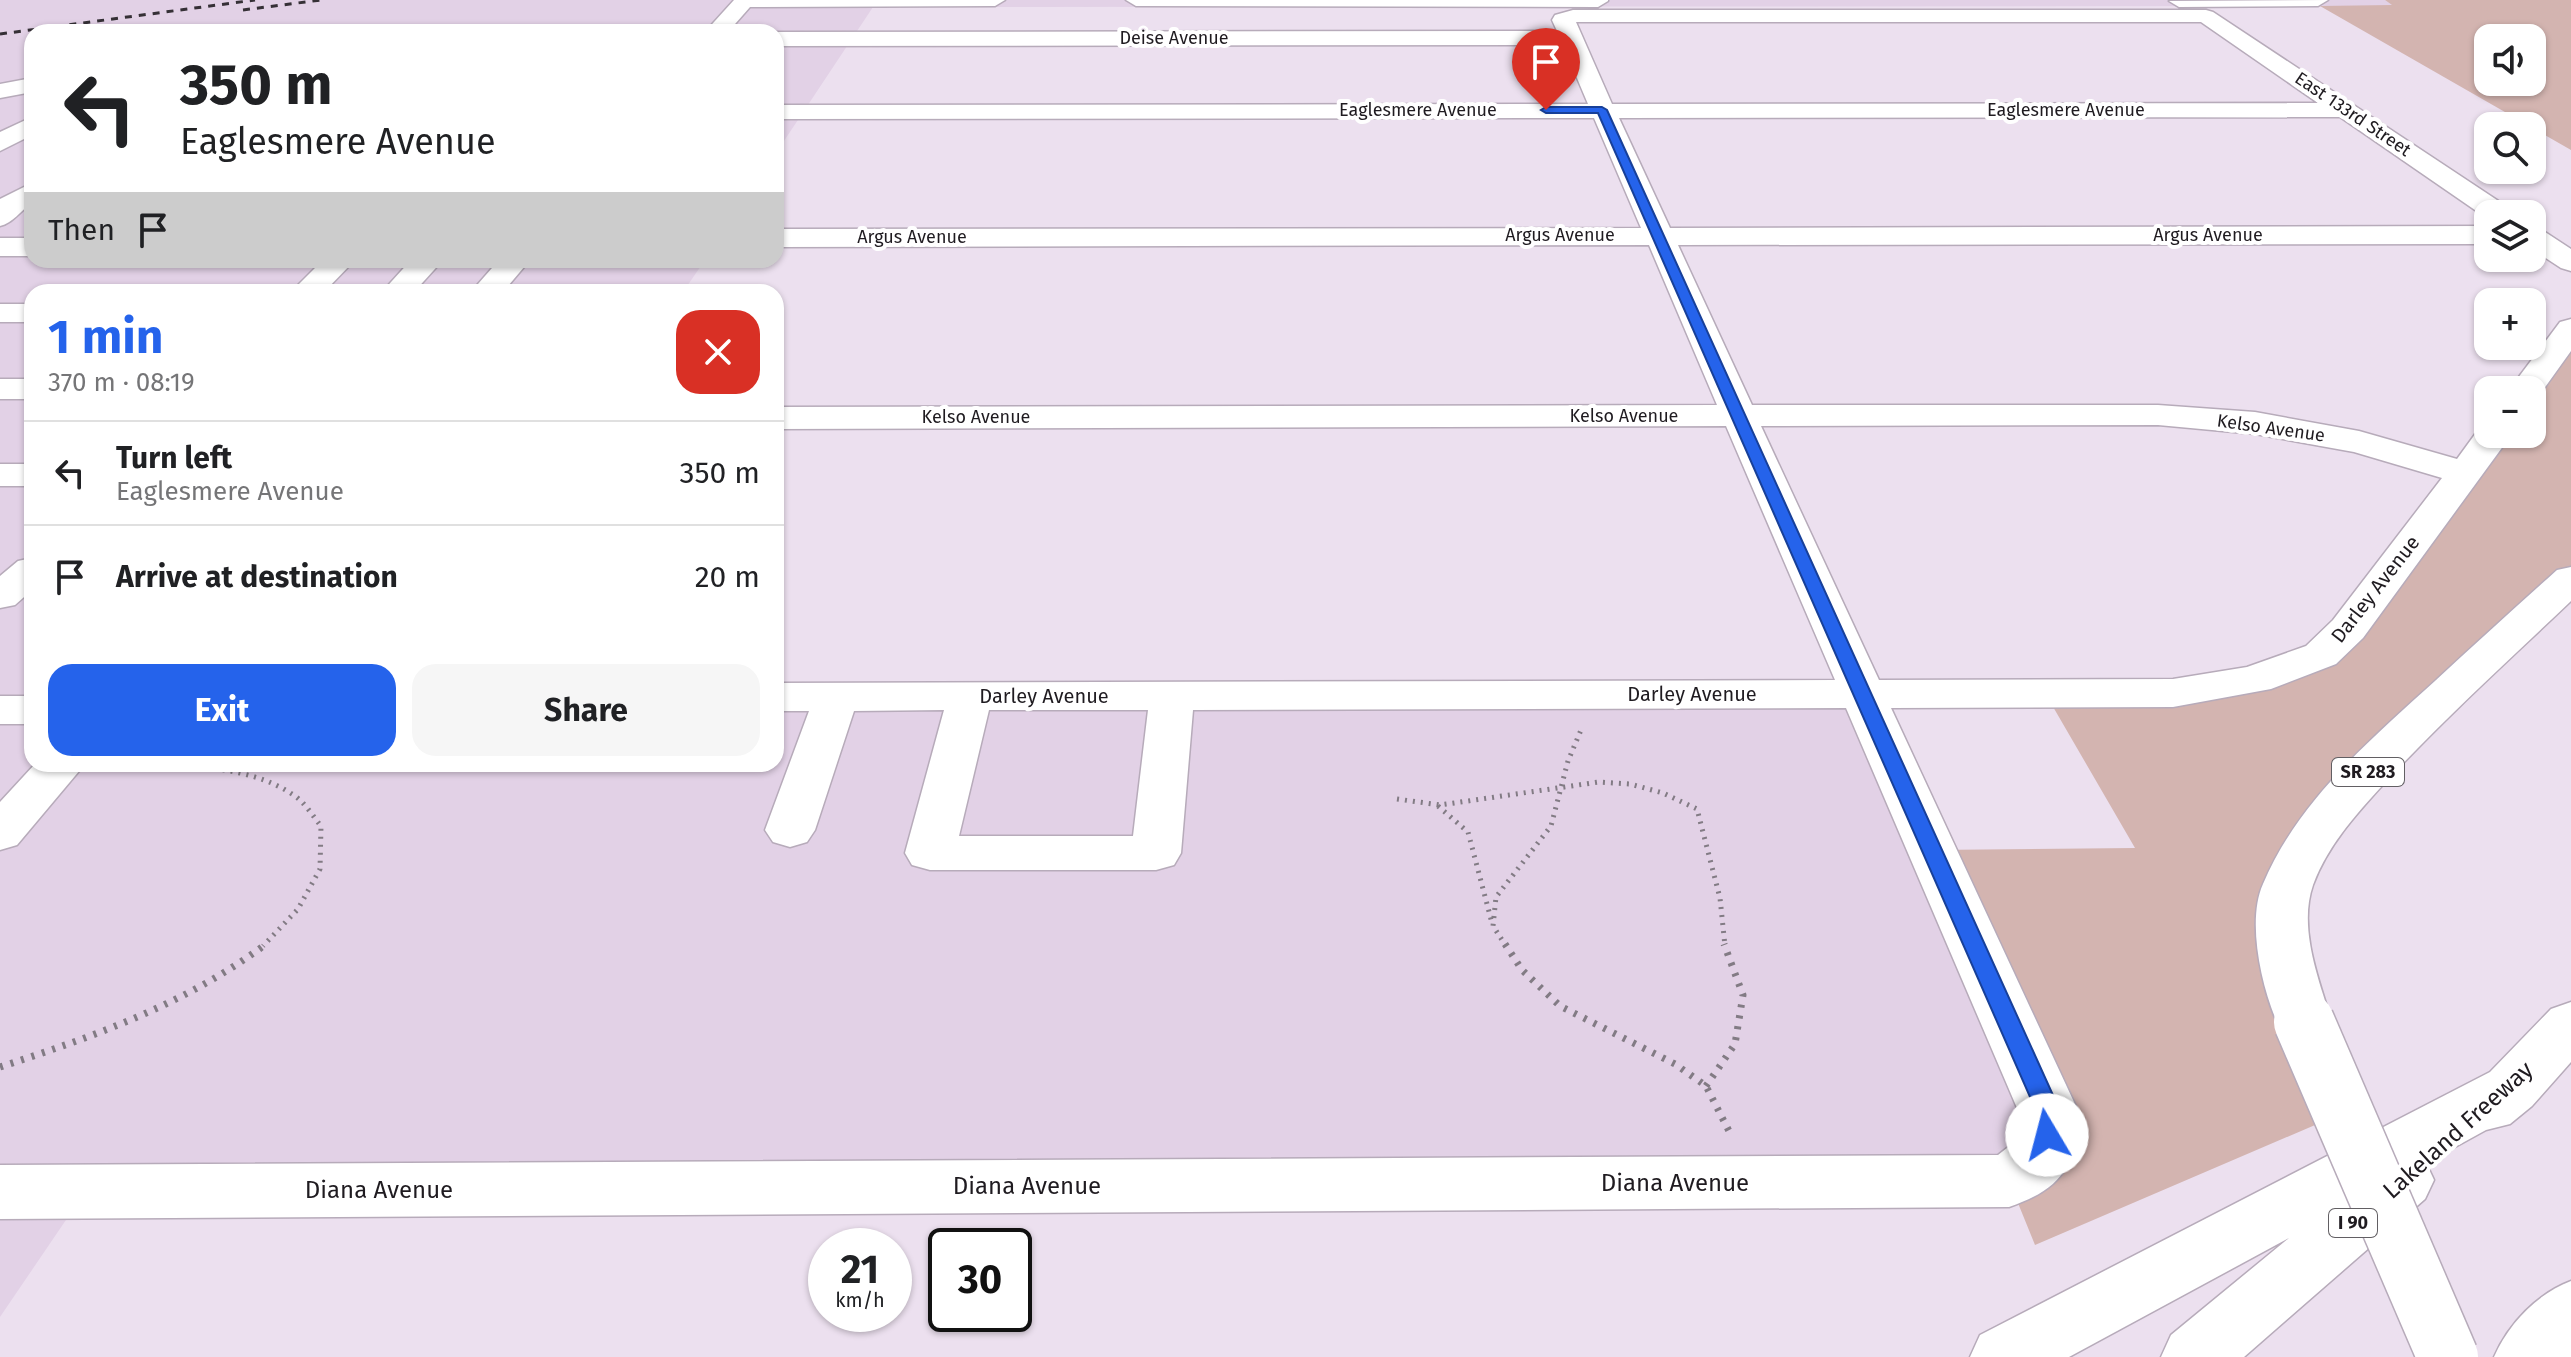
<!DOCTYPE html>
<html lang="en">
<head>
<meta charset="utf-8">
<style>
  body { margin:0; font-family:"Fira Sans",sans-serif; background:#f6f6f6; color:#202124; height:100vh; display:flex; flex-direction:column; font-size:30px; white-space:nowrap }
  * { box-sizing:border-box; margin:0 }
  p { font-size:26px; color:#757577 }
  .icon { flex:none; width:44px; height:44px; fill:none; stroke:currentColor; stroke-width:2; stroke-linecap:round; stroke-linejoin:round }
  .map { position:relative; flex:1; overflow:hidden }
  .side { position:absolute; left:24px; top:284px; width:760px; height:488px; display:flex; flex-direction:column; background:#fff; border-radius:24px; box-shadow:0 2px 6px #0004 }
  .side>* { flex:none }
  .banner { position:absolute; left:24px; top:24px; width:760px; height:244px; border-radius:24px; box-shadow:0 2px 6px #0004; background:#fff; color:#202124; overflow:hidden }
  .tools { position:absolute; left:2474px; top:24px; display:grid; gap:16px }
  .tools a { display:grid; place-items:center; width:72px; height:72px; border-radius:16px; background:#fff; box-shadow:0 2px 6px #0004; font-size:40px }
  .speed { position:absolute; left:808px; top:1228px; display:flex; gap:16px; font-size:40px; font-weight:700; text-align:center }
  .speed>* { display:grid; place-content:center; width:104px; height:104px; border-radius:50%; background:#fff; box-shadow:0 2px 6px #0004; line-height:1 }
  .speed small { font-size:20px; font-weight:400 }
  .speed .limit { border:4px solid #111; border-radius:12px; background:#fff; color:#111 }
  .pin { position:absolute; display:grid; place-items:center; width:68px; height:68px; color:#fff; margin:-82px -34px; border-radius:50% 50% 50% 0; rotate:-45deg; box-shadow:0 0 8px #0007 }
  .pin .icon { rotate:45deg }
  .me { position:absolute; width:88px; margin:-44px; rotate:352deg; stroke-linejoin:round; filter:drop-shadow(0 0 6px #0008) }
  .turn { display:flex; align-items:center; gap:28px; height:168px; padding:0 24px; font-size:36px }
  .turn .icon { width:104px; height:104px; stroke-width:2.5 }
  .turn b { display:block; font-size:56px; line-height:68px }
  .then { display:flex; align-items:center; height:76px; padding:0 24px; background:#0003; gap:16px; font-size:30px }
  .round { display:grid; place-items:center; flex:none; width:84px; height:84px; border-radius:24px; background:#f6f6f6 }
  .head { display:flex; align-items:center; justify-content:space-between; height:136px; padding:0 24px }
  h1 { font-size:48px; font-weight:700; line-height:60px; color:#2563eb }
  .cta { display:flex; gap:16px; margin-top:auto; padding:16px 24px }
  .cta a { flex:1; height:92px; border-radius:24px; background:#2563eb; color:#fff; font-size:32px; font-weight:700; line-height:92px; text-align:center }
  .cta a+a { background:#f6f6f6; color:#202124 }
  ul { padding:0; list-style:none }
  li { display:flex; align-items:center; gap:24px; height:104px; padding:0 24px; border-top:2px solid #e0e0e0 }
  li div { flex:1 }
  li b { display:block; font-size:30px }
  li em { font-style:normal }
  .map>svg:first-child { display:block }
  .built { fill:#e2d1e6 }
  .green { fill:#d3b4b0; fill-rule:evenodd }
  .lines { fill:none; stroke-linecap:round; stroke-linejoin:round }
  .minor-casing { stroke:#b7abba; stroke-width:3 }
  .highway-casing { stroke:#b7abba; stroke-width:3 }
  .path-far1 { stroke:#827b84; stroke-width:5; stroke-dasharray:2 6; stroke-linecap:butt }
  .path { stroke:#827b84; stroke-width:7; stroke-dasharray:3 8; stroke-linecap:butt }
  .minor { fill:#fff; fill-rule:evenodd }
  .highway { fill:#fff; fill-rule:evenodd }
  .rail { stroke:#353036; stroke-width:3; stroke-dasharray:7 7; stroke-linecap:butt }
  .highway-bridge-casing { stroke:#b7abba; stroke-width:63; stroke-linecap:butt }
  .highway-bridge { stroke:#fff; stroke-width:60 }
  .route { fill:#2563eb; stroke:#184099; stroke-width:2 }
  .labels { text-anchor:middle; stroke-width:8; stroke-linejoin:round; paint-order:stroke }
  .far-street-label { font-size:18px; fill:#1f1b20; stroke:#fff }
  .shield { fill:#fff; stroke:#625f63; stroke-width:2 }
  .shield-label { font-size:18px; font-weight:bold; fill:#1f1b20 }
  .street-label { font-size:20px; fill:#1f1b20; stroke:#fff }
  .near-street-label { font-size:24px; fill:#1f1b20; stroke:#fff }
</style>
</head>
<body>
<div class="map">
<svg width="2571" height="1357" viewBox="0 0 2571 1357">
  <rect width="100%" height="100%" fill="#ece0ef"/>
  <path class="built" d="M0,0H732L704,32H32V260H504L476,292H32V764H776V697L1862,693L2044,1154L85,1192L0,1317Z
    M745,0H2385L2394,6L873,7L776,153V32H716Z
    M514,260H705L683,292H485Z"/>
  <path class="green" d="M2385,0H2571V150L2320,6L2392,5ZM2488,38H2532V82H2488Z
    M2571,329V578L2287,886L2343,1113L2035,1245L2009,1181L2044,1154L1932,850L2135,848L2045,693H2173L2321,655L2494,434H2532V390Z"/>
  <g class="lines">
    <defs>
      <path id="minor" d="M734,0H1005L995,6L750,7L728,32H705Z
        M1126,0H1608V1L1598,7L1136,6Z
        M2328,0L2318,6L2179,7L2169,1Z
        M1573,10H2206L2213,12L2509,208L2513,214H2488V219L2340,117L1619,118L1670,228L2488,226V244L1678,245L1752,405H2158L2255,412L2359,431L2457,459L2481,426L2488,425V434H2512L2363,638L2336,664L2271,689L2173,707L1891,708L2080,1115C2072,1169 2063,1188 2009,1207L0,1219V1165L1998,1155L2016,1141L2020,1115L1846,708L1193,710L1181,853L1174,865L1156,870H930L912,865L905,853L944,710L854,711L815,830L807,842L790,847L773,842L765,830L809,711H776V683L1835,680L1726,426L776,429V407L1717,405L1649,245L776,247V229L1641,228L1594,118L776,119V105L1588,104L1563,45L776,46V32L1557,31L1552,20L1555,15ZM1576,22H2201L2318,103L1612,104ZM2158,425L2255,434L2354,452L2442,478L2333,620L2306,646L2247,667L2173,679L1879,680L1761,426ZM989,710H1148L1133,836H959Z
        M32,78V92L0,98V84Z
        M32,117V135L0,151V132Z
        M32,183V203C20,211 13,223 0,226V199Z
        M2532,227L2542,230L2571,249V271L2561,268L2532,249Z
        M0,238H32V256H0Z
        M323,260H355L324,292H291Z
        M411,260H443L414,292H382Z
        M499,260H530L503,292H471Z
        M0,304H32V322H0Z
        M2571,319V351L2538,397L2532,399V390H2509L2560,322Z
        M0,379H32V399H0Z
        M0,464H32V486H0Z
        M32,558V590L15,605L0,608V576L18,561Z
        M0,696H32V724H0Z
        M35,764H85L17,845L0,850V802Z"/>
      <path id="highway" d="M2571,567V601C2510,659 2448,715 2391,776C2361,809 2329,842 2313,885C2298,928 2319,981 2332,1022L2324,1037L2304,1044L2284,1037C2264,1000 2245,924 2263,884C2298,801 2370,740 2435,681C2475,644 2516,607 2557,570Z
        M2571,1002V1062L2532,1106L2510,1124L2486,1130L2426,1163L2434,1180L2425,1199L2244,1357H2161L2171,1335L2289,1238L2069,1357H1970L1980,1335L2490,1072L2551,1009Z
        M2571,1281V1357H2494C2509,1323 2537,1294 2571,1281Z"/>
    </defs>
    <use href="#minor" class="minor-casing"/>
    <use href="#highway" class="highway-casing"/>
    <path class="path-far1" d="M135,764C186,766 248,765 292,794C304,801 312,815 321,826L320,869L298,909L263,946
      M1397,799L1440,805L1599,782L1630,784L1663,793L1697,809L1720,898L1725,946
      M1438,806L1468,832L1492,923
      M1506,946L1493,926L1496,897L1551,826L1568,761L1581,730"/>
    <path class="path" d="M1505,944L1522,970L1560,1006L1675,1064L1706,1086L1731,1135
      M0,1067C95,1036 186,1004 266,944
      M1706,1086L1735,1044L1743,995L1724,944"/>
    <use href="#minor" class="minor"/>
    <use href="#highway" class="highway"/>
    <path class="rail" d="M243,10L321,0
      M0,34L255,0"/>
    <defs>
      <path id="highway-bridge" d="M2304,1022L2448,1357"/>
    </defs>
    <use href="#highway-bridge" class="highway-bridge-casing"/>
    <use href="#highway-bridge" class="highway-bridge"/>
  </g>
  <path class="route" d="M1602,107L1607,110L2062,1115L2056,1142L2047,1145L2039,1142L2035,1135L2038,1115L1598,113H1546L1541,110L1546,107Z"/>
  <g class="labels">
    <g class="far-street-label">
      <text x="1174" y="44">Deise Avenue</text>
      <text x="1418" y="116">Eaglesmere Avenue</text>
      <text x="2066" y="116">Eaglesmere Avenue</text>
      <text transform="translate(2353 114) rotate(34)" y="6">East 133rd Street</text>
      <text x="1560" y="241">Argus Avenue</text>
      <text x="2208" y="241">Argus Avenue</text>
      <text x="912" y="243">Argus Avenue</text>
      <text x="1624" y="422">Kelso Avenue</text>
      <text x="976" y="423">Kelso Avenue</text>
      <text transform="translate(2271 428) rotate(8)" y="6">Kelso Avenue</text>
    </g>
    <g class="shield">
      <rect x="2332" y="758" width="72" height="28" rx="6"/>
      <rect x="2329" y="1209" width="48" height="28" rx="6"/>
    </g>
    <g class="shield-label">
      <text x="2368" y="778">SR 283</text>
      <text x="2353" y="1229">I 90</text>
    </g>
    <g class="street-label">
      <text transform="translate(2375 589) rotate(-52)" y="7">Darley Avenue</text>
      <text x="1692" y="701">Darley Avenue</text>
      <text x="1044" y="703">Darley Avenue</text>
    </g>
    <g class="near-street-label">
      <text transform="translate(2458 1130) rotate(-42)" y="8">Lakeland Freeway</text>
      <text x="1675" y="1191">Diana Avenue</text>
      <text x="1027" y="1194">Diana Avenue</text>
      <text x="379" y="1198">Diana Avenue</text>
    </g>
  </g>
</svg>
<div class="tools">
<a><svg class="icon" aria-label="sound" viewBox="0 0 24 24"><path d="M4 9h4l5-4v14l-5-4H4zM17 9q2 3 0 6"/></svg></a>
<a><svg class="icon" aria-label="search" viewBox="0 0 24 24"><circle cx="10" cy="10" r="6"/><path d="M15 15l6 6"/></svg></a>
<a><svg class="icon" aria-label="layers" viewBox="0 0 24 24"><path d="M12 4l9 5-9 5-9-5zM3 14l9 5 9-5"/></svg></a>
<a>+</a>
<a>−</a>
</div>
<div class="speed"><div>21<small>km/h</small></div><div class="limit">30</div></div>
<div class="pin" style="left:1546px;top:110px;background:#d93025"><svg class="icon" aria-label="arrive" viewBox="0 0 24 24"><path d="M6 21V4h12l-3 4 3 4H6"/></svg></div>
<svg class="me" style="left:2047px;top:1135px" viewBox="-20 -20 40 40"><circle r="19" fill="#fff"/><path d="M0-13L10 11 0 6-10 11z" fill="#2563eb"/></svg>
<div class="banner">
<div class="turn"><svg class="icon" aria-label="left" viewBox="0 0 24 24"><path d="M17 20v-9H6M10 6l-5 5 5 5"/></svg><div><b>350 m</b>Eaglesmere Avenue</div></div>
<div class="then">Then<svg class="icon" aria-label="arrive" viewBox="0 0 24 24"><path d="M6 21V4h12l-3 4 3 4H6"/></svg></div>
</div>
<section class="side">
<div class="head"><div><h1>1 min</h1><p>370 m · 08:19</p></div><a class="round" style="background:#d93025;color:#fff"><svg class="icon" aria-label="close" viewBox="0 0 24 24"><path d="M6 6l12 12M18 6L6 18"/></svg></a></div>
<ul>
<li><svg class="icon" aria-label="left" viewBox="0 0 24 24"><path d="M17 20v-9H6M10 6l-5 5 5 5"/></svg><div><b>Turn left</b><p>Eaglesmere Avenue</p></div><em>350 m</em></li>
<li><svg class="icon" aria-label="arrive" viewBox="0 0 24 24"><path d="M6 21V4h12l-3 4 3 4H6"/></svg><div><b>Arrive at destination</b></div><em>20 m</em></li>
</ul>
<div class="cta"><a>Exit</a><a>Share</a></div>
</section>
</div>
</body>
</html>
